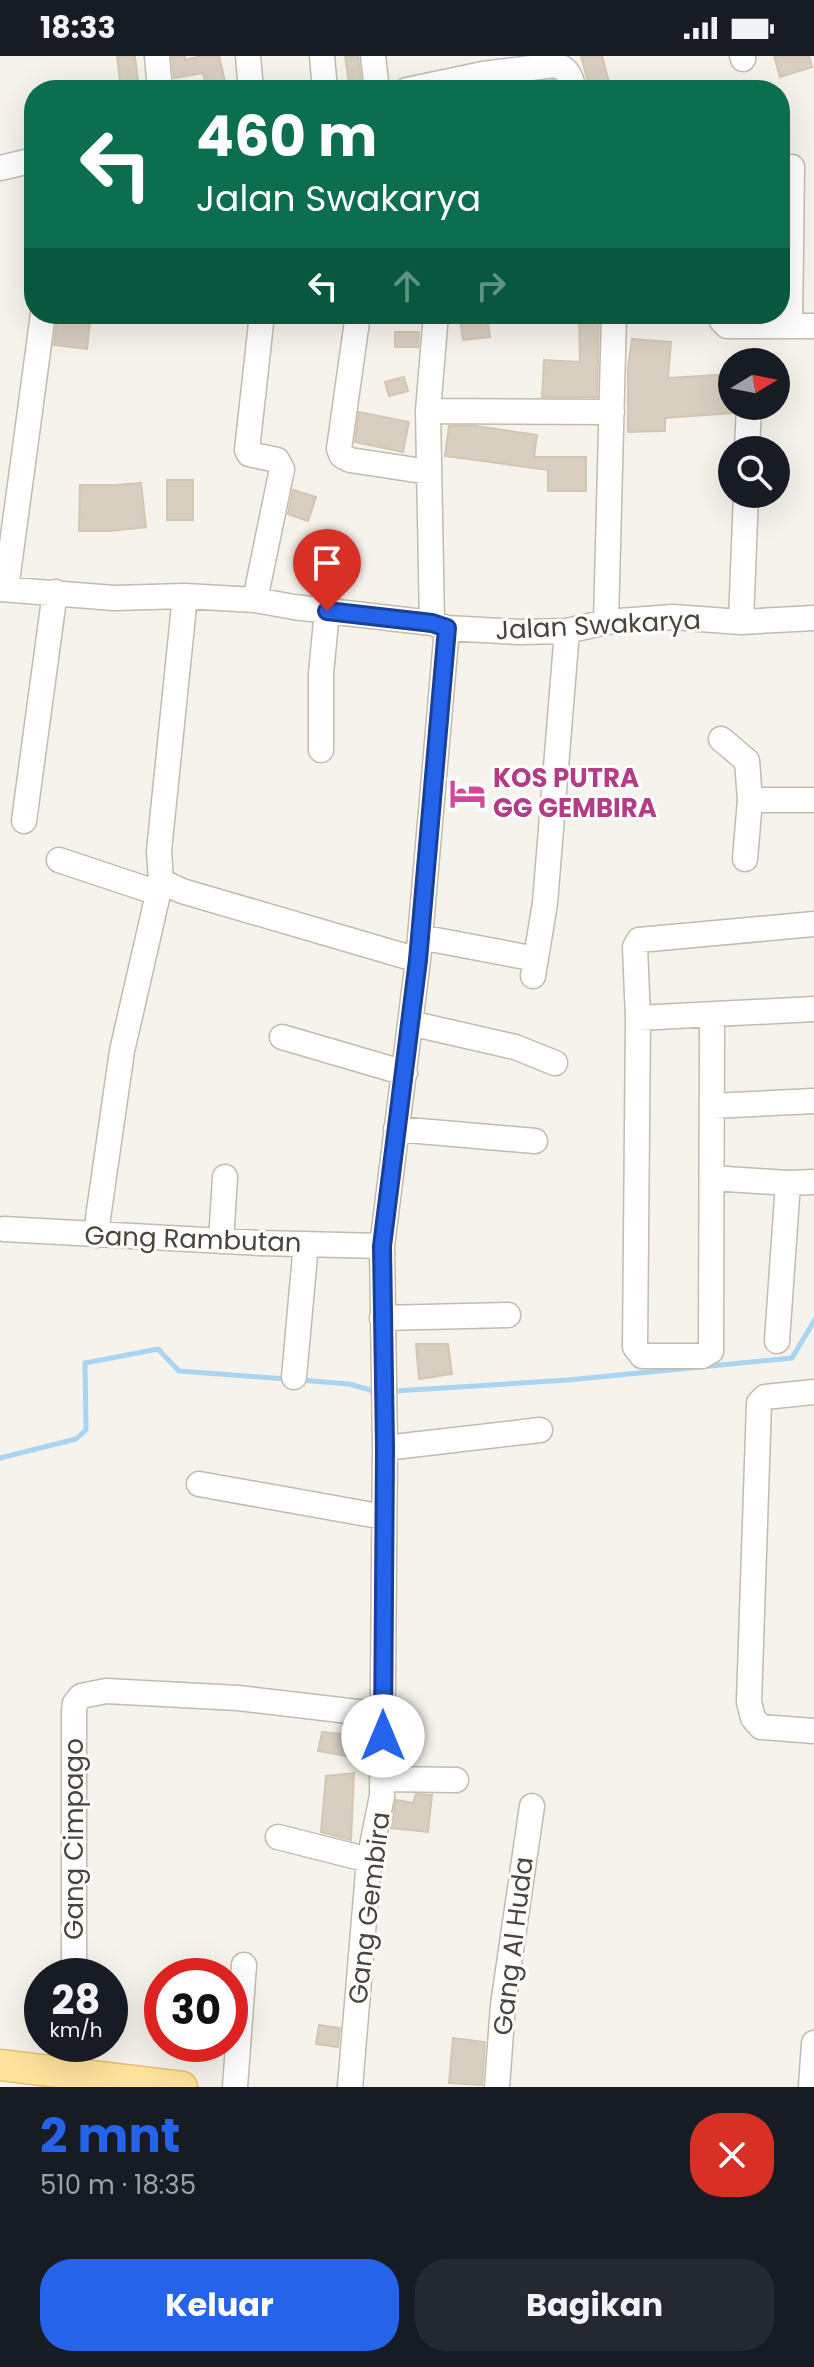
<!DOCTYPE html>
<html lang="id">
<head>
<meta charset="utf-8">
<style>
  body { margin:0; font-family:Poppins,sans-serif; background:#242831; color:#f1f3f6; height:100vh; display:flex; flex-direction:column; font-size:30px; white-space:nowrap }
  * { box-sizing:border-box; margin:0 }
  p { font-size:26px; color:#9ea1a6 }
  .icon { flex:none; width:44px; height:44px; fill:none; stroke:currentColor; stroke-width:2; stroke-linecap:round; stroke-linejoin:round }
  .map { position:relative; height:2031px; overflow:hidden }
  .panel { display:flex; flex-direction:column; background:#171b24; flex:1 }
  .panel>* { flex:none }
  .guide { position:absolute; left:24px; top:24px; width:766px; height:244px; border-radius:32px; box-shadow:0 8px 32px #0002; background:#0b6e4f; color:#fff; overflow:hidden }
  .needle { width:52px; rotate:80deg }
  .tools { position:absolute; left:718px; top:292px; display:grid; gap:16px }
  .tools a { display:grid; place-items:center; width:72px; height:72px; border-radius:50%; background:#171b24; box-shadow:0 8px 32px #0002; font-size:40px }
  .speed { position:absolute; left:24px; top:1902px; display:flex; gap:16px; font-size:40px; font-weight:700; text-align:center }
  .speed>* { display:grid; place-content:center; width:104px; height:104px; border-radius:50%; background:#171b24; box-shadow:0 8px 32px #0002; line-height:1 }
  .speed small { font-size:20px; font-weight:400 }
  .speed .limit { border:12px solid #d22; background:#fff; color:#111 }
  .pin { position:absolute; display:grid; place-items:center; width:68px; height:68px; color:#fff; margin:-82px -34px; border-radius:50% 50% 50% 0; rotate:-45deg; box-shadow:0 0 8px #0007 }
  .pin .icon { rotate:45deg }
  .me { position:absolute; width:88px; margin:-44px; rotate:0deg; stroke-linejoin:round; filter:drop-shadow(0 0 6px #0008) }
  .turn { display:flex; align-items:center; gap:28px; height:168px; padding:0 40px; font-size:36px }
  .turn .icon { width:104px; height:104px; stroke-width:2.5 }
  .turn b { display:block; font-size:56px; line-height:68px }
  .lanes { display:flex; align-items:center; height:76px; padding:0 40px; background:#0003; justify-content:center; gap:40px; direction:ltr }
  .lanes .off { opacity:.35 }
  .round { display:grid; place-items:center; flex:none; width:84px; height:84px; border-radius:32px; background:#242831 }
  .overview { display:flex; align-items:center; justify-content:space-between; height:136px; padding:0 40px }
  h1 { font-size:48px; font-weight:700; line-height:60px; color:#2563eb }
  .cta { display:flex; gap:16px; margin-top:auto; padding:16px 40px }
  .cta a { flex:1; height:92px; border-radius:32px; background:#2563eb; color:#fff; font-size:32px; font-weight:700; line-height:92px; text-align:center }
  .cta a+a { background:#242831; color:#f1f3f6 }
  .status { display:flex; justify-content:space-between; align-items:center; height:56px; padding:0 40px; background:#171b24; direction:ltr }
  .status svg { height:22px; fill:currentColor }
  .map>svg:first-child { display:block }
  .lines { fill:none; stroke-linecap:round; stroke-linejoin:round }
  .stream { stroke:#a9d4f2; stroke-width:5 }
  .building { fill:#d8cfc1; stroke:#d3c7b4; stroke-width:2 }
  .minor-casing { stroke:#c2bbae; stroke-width:27 }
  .major-casing { stroke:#e6c16a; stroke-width:33 }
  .minor { stroke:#fff; stroke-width:24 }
  .major { stroke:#ffe39c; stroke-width:30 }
  .route-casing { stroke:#184099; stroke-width:20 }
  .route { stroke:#2563eb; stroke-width:14 }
  .labels { text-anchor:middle; stroke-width:6; stroke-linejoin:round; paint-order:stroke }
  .street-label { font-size:26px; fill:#4b4439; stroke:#fff }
  .hotel-label { font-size:26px; font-weight:bold; fill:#b23c85; stroke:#fff; text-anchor:start }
</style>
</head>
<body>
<div class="status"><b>18:33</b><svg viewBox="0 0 49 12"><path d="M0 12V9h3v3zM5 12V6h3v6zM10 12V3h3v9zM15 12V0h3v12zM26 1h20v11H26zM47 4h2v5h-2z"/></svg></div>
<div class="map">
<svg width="814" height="2031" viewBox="0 0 814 2031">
  <rect width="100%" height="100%" fill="#f6f3ec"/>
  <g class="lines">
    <path class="stream" d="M300,1324L349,1328L377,1336
      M395,1335L568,1324L792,1302L814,1265
      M0,1402L76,1383L86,1374L85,1307L158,1293L179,1315L286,1323"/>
  </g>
  <path class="building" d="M117,0H135L139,34H121Z
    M172,0H185V4L201,0H219L227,34H207L203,17L174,22Z
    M345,0H358L361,25L349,27Z
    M581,0H602L611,34H590Z
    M774,0H809L812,11L780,21Z
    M554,24L559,34H527V28Z
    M58,258H91L87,293L54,289Z
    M579,258H599L597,341H542L544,304L580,306Z
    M487,261L490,281L463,284L460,264Z
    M395,276H419L418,291H395Z
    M632,283L671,286L668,322L732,318V357L665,362V375L628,376V311Z
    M404,321L408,335L389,340L385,326Z
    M359,356L409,366L403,396L355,386Z
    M449,370H476L537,379L534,401H586V435H548V414L445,400Z
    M167,424H193V464H167Z
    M141,427L146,471L110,475H79L80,429H116Z
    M293,434L316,441L308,465L288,458Z
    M416,1288H448L452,1318L419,1323Z
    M322,1676L363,1680L358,1702L318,1695Z
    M354,1717L351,1784L321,1776L326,1720Z
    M416,1738L432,1739L428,1776L391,1772L396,1744L413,1747Z
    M319,1969L340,1972L338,1991L316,1988Z
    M453,1982L485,1986L482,2029L449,2027Z"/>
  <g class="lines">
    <defs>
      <path id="minor" d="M157,0L160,34
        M248,0L251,34
        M322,0L325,34
        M373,0L377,34
        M742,0L743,3
        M407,34L483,18L555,9C568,12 571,21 574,34
        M0,112L34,104
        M358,258L339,393L342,400L350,404L429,416
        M719,258L722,265L727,270H814
        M790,270L792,111
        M428,355L612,356
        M747,394L749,350
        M0,533L114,542L185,540L255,544L294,551L432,567L447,572L519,576L567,575L606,566L673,561L741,566L814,562
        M6,533L43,258
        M185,540L159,795L161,825L182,835L418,904
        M255,544L282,413L277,404L249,398L247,394L262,258
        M606,566L614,258
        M741,566L746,438
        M432,567L428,355L436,258
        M721,683L747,705L750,744L745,803
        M321,694V618L327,555
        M750,744H814
        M24,765L55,536
        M59,804L158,837
        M420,881L536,903
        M533,920L545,847L567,575
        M712,959L711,1295L702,1300H642L635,1291L638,962L635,891L639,884L814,868
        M638,962L814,953
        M410,967L515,991L555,1007
        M282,981L405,1017
        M712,1050L814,1045
        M396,1073L535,1085
        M712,1122L788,1127
        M4,1173L259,1187L382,1190
        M97,1179L98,1162L122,995L161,825
        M221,1185L225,1121
        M382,1262L508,1259
        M777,1285L788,1127L814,1126
        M294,1321L306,1188
        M814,1336L765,1341L759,1347L749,1646L753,1662L761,1671L814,1675
        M385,1392L540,1374
        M199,1428L384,1461
        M382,1723L456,1724
        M278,1781L369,1804
        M74,1920V1655L75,1647L81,1640L106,1635L238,1642L383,1659
        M74,2018V1988
        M235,2031L244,1909
        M350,2031L369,1804L382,1740L385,1392L382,1190L418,904L447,572
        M497,2031L503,1949L532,1750
        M811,2031L814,1987"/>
      <path id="major" d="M0,2009L182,2031"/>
    </defs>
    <use href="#minor" class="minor-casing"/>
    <use href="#major" class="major-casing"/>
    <use href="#minor" class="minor"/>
    <use href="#major" class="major"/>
  </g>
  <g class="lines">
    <defs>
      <path id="route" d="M327,555L432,567L447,572L418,904L382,1190L385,1392L383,1680"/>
    </defs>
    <use href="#route" class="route-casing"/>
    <use href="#route" class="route"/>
  </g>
  <defs>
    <symbol id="hotel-bare" viewBox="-9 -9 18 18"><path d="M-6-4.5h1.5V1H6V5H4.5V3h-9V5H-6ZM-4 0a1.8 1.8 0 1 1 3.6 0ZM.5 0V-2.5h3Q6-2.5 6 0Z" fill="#d1479c" stroke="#fff" stroke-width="2.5" paint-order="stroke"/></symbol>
  </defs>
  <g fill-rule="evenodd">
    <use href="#hotel-bare" x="442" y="712" width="51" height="51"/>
  </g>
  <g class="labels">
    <g class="street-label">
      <text transform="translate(598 569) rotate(-3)" y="9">Jalan Swakarya</text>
      <text transform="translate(193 1183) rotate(2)" y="9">Gang Rambutan</text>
      <text transform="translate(74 1783) rotate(-90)" y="9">Gang Cimpago</text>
      <text transform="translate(369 1852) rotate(-83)" y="9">Gang Gembira</text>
      <text transform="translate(513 1890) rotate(-83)" y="9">Gang Al Huda</text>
    </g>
    <g class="hotel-label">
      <text x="493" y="731">KOS PUTRA<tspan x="493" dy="30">GG GEMBIRA</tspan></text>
    </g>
  </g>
</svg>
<div class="tools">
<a><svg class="needle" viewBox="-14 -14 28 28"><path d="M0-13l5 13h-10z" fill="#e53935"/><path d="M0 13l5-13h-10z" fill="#9ea1a6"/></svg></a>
<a><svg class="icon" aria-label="search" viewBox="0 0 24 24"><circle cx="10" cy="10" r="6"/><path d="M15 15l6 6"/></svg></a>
</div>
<div class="speed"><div>28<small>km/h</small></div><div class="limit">30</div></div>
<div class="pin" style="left:327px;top:555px;background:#d93025"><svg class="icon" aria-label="arrive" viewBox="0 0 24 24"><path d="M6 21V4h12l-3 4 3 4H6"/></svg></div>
<svg class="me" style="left:383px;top:1680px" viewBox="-20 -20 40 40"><circle r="19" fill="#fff"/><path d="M0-13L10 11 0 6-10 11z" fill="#2563eb"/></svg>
<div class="guide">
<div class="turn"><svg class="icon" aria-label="left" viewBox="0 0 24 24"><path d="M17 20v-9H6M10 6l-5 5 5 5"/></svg><div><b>460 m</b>Jalan Swakarya</div></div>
<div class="lanes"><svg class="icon" aria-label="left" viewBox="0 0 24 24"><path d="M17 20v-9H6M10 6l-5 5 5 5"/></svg><svg class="icon off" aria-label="ahead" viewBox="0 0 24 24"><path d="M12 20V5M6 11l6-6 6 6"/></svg><svg class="icon off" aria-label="right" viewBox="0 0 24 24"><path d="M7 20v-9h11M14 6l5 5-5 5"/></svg></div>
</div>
</div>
<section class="panel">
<div class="overview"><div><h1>2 mnt</h1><p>510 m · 18:35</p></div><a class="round" style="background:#d93025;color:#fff"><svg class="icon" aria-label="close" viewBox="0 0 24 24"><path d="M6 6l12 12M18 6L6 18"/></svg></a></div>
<div class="cta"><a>Keluar</a><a>Bagikan</a></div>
</section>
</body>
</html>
